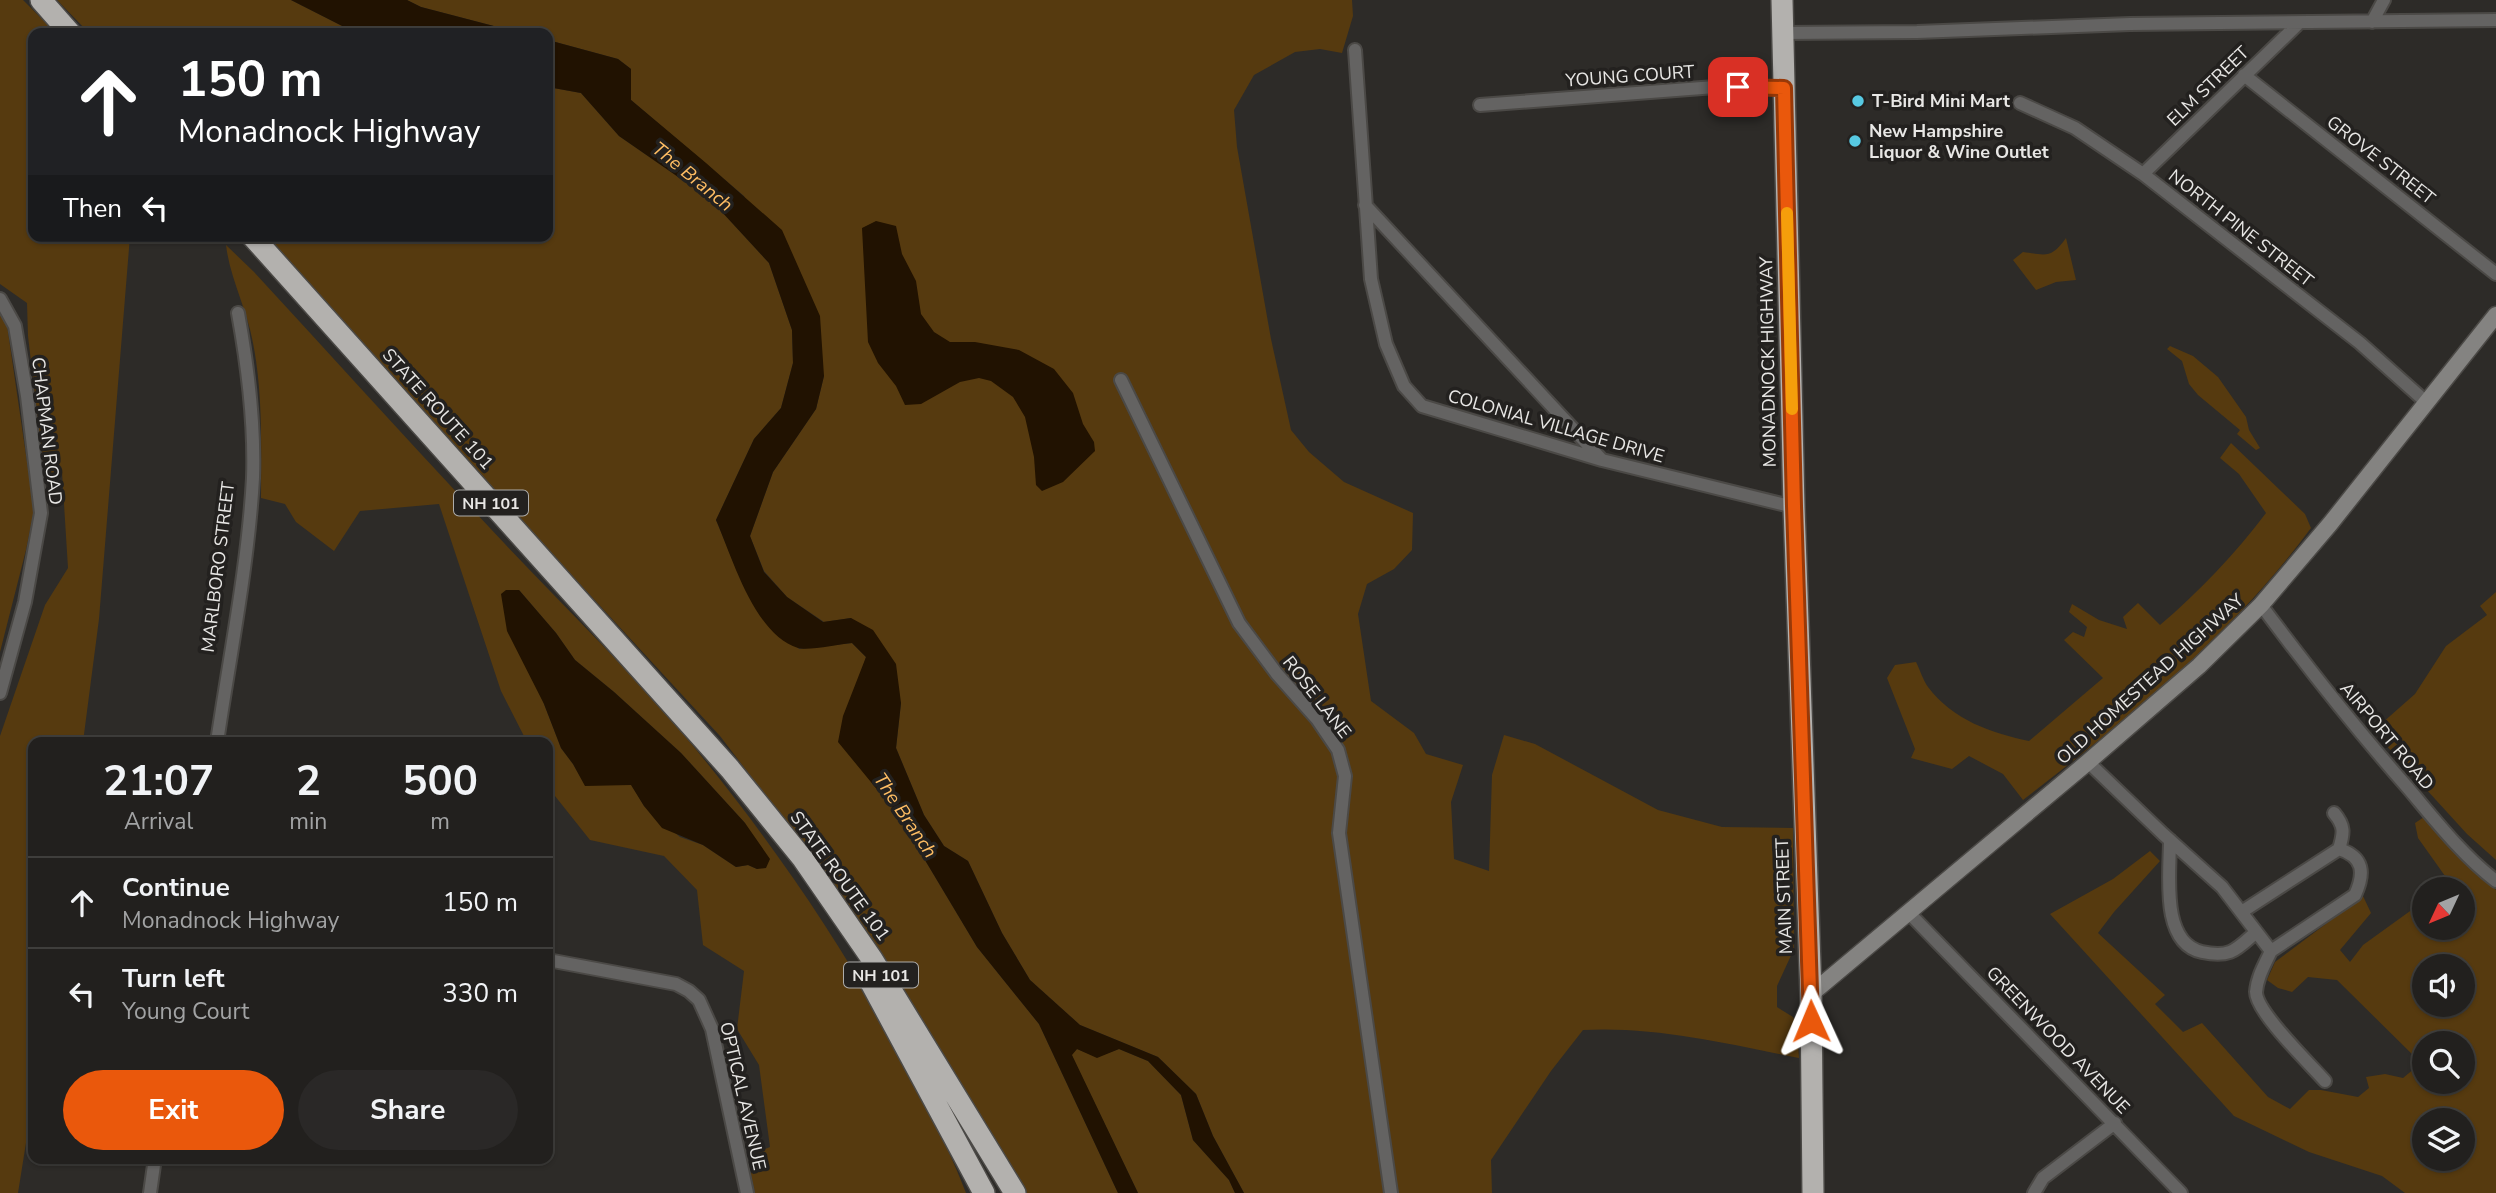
<!DOCTYPE html>
<html lang="en">
<head>
<meta charset="utf-8">
<style>
  body { margin:0; font-family:"Nunito Sans",sans-serif; background:#2a2827; color:#f1f3f6; height:100vh; display:flex; flex-direction:column; font-size:26px; white-space:nowrap }
  * { box-sizing:border-box; margin:0 }
  p { font-size:23px; color:#a2a3a4 }
  .icon { flex:none; width:38px; height:38px; fill:none; stroke:currentColor; stroke-width:2; stroke-linecap:round; stroke-linejoin:round }
  .map { position:relative; flex:1; overflow:hidden }
  .details { position:absolute; left:28px; top:737px; width:525px; height:427px; display:flex; flex-direction:column; background:#22201e; border-radius:14px; box-shadow:0 2px 5px #0004,0 0 0 2px #3f3e3c }
  .details>* { flex:none }
  .hud { position:absolute; left:28px; top:28px; width:525px; height:214px; border-radius:14px; box-shadow:0 2px 5px #0004,0 0 0 2px #3f3e3c; background:#202124; color:#fff; overflow:hidden }
  .needle { width:46px; rotate:226deg }
  .controls { position:absolute; left:2412px; top:877px; display:grid; gap:14px }
  .controls a { display:grid; place-items:center; width:63px; height:63px; border-radius:50%; background:#22201e; box-shadow:0 2px 5px #0004,0 0 0 2px #3f3e3c; font-size:35px }
  .pin { position:absolute; display:grid; place-items:center; width:60px; height:60px; color:#fff; margin:-30px; border-radius:14px; box-shadow:0 4px 10px #0006 }
  .me { position:absolute; width:77px; margin:-38px; rotate:359deg; stroke-linejoin:round; filter:drop-shadow(0 0 5px #0008) }
  .turn { display:flex; align-items:center; gap:24px; height:147px; padding:0 35px; font-size:32px }
  .turn .icon { width:91px; height:91px; stroke-width:2.5 }
  .turn b { display:block; font-size:49px; line-height:60px }
  .then { display:flex; align-items:center; height:66px; padding:0 35px; background:#0003; gap:14px; font-size:26px }
  .eta { display:flex; justify-content:space-evenly; align-items:center; height:119px; text-align:center }
  .eta b { font-size:42px; font-weight:700; line-height:49px }
  .primary-button { display:flex; gap:14px; margin-top:auto; padding:14px 35px }
  .primary-button a { flex:1; height:80px; border-radius:42px; background:#ea580c; color:#fff; font-size:28px; font-weight:700; line-height:80px; text-align:center }
  .primary-button a+a { background:#2a2827; color:#f1f3f6 }
  ul { padding:0; list-style:none }
  li { display:flex; align-items:center; gap:21px; height:91px; padding:0 35px; border-top:2px solid #3f3e3c }
  li div { flex:1 }
  li b { display:block; font-size:26px }
  li em { font-style:normal }
  .map>svg:first-child { display:block }
  .green { fill:#563a0f; fill-rule:evenodd }
  .water { fill:#211201 }
  .lines { fill:none; stroke-linecap:round; stroke-linejoin:round }
  .street-casing { stroke:#4b4946; stroke-width:16 }
  .secondary-casing { stroke:#4b4946; stroke-width:19 }
  .highway-casing { stroke:#4b4946; stroke-width:24 }
  .street { stroke:#646362; stroke-width:12 }
  .secondary { stroke:#848381; stroke-width:16 }
  .highway { stroke:#b3b1ae; stroke-width:21 }
  .route-casing { stroke:#983908; stroke-width:18 }
  .route { stroke:#ea580c; stroke-width:12 }
  .slow { stroke:#f59e0b; stroke-width:12 }
  .poi-dot { fill:#57c9e2; stroke:#23211f; stroke-width:2.5 }
  .labels { text-anchor:middle; stroke-width:7; stroke-linejoin:round; paint-order:stroke }
  .shield { fill:#23211f; stroke:#adacaa; stroke-width:2 }
  .shield-label { font-size:16px; font-weight:bold; fill:#e8e7e5 }
  .street-label { font-size:18px; fill:#e8e7e5; stroke:#23211f }
  .poi-label { font-size:18px; font-weight:bold; fill:#e8e7e5; stroke:#23211f; text-anchor:start }
  .water-label { font-size:19px; font-style:italic; fill:#febd63; stroke:#23211f }
</style>
</head>
<body>
<div class="map">
<svg width="2496" height="1193" viewBox="0 0 2496 1193">
  <rect width="100%" height="100%" fill="#2d2b28"/>
  <path class="green" d="M0,0H23L56,33H33V236H130L99,619L83,742H33V1099L18,1193H0V736L45,605L68,568L62,472L45,480L28,336L27,303L0,284Z
    M57,0H291L356,33H89Z
    M407,0H1352L1353,16L1342,53L1320,49L1295,52L1254,75L1234,110L1237,147L1271,339L1291,430L1309,452L1344,482L1413,513L1412,550L1394,569L1367,584L1358,614L1371,701L1414,733L1426,754L1463,765L1451,802L1454,859L1489,871L1492,775L1504,735L1535,744L1658,810L1722,827L1793,828L1794,949L1777,986V1007L1793,1017L1797,1026L1799,1058C1729,1044 1655,1026 1583,1030L1551,1071L1491,1160L1492,1193H1244L1213,1136L1196,1094L1158,1057L1080,1025L1030,980L1002,933L968,861L944,846L924,815L896,748L901,703L851,618L824,622L787,597L764,571L750,536L773,472L816,409L824,376L744,196L631,100V69L618,59L548,40V33H521L421,7Z
    M548,87L581,93L619,136L710,199L769,263L792,330L793,363L781,408L754,439L716,520L737,571L799,649L852,643L866,657L862,670L898,815L977,947L1039,1024L1118,1193H1027L848,903L720,736L259,236H548Z
    M2066,238L2076,280L2056,282L2036,290L2013,260L2023,252C2046,255 2051,259 2066,238Z
    M226,245L253,271C337,362 420,454 505,544C568,611 635,675 694,747C785,858 865,977 927,1107C941,1135 955,1164 966,1193H755L751,1175L753,1154L770,1147L759,1065L737,1029L744,971L703,945L697,890L664,856L590,840L551,791L548,784V742H527L501,691L439,504L360,511L334,551L296,522L285,504L261,498C261,446 263,394 253,343C247,309 230,279 226,245ZM519,590L556,633L575,660L614,692L681,753L745,823L757,869L748,865L736,867L703,845L680,837L644,806L631,784L585,785L573,764L561,748L544,704Z
    M0,313L7,325L34,510L26,550L0,652Z
    M2170,346L2193,356L2218,377L2246,417L2249,430L2260,448L2256,450L2237,434L2240,430L2198,395L2189,384L2182,361L2167,349Z
    M2231,443L2305,514L2311,528C2232,635 2128,719 2023,800L2003,774L1969,756L1952,769L1911,758L1915,749L1887,678L1895,665L1916,662C1920,670 1923,680 1928,687C1953,720 1991,733 2029,741L2103,678L2064,640L2073,632L2084,637L2087,627L2069,612L2072,604L2099,620L2127,629L2123,617L2138,603L2160,625C2199,592 2235,554 2266,513L2239,474L2220,458Z
    M2496,592V860L2467,834L2373,731L2415,694L2446,646L2487,615L2480,606Z
    M2424,817L2496,890V1193H2405L2382,1176L2309,1152L2234,1116L2050,914L2113,879L2150,851L2160,861L2114,912L2098,933L2165,995L2155,1004L2183,1032L2202,1023L2268,1097L2290,1109L2309,1090H2321L2358,1097L2369,1088L2366,1077L2385,1074L2403,1078L2421,1063L2337,980L2308,977L2292,992L2278,988L2267,980L2275,962L2363,896L2371,913L2340,950L2350,962L2363,945L2424,901V928H2462V889H2442L2450,883L2418,838L2415,823ZM2424,966H2462V1004H2424ZM2424,1043H2462V1082H2424ZM2424,1120H2462V1158H2424Z
    M1077,1049L1097,1057L1119,1049L1148,1061L1181,1095L1193,1140L1229,1180L1235,1193H1138L1071,1054Z"/>
  <path class="water" d="M291,0H407L421,7L521,33H356Z
    M548,40L618,59L631,69V100L706,163L782,230L820,316L824,376L816,409L773,472L750,536L764,572L787,597L823,622L851,618L873,630L896,664L901,703L896,748L924,815L944,846L968,861L1002,933L1030,980L1080,1025L1158,1057L1196,1094L1213,1136L1244,1193H1235L1229,1180L1193,1140L1181,1095L1148,1061L1119,1049L1097,1058L1077,1049L1072,1055L1138,1193H1118L1039,1024L977,947L898,815L838,742L843,716L866,657L852,643C839,644 809,651 798,648C754,634 733,559 716,520L754,439L781,408L793,363L792,330L769,263L710,199L619,136L581,93L548,87Z
    M876,221L896,226L902,254L916,281L921,314L934,332L950,342H975L1019,350L1054,369L1073,393L1083,424L1094,442L1095,451L1063,482L1042,491L1036,485L1034,457L1025,417L1013,397L991,381L979,378L960,382L921,404L905,405L896,386L878,363L868,342L862,228Z
    M506,590H519L556,633L575,660L614,692L681,753L745,823L770,859L766,868L757,869L748,865L736,867L703,845L662,828L644,806L631,785L585,786L573,764L561,748L544,704L507,631L501,594Z"/>
  <g class="lines">
    <defs>
      <path id="street" d="M2372,22L2384,0
        M1783,33L1917,32L2130,24L2496,20
        M1355,50L1371,279L1386,344L1404,386L1422,406L1602,460L1794,507
        M2244,75L2496,274
        M2020,103L2075,128L2143,174L2360,343L2426,402
        M1480,105L1715,87L1784,88
        M2143,174L2299,23
        M1365,205L1602,460
        M0,299L15,326L27,396L41,513L25,602L0,693
        M1121,380L1239,623L1277,674L1317,719L1338,750L1345,776L1339,833L1391,1193
        M2261,605C2308,668 2356,729 2408,788C2435,820 2462,855 2496,881
        M217,742C230,654 248,566 253,478C255,422 248,368 238,313
        M2088,762L2163,834L2222,887L2271,951C2265,964 2257,977 2256,992C2256,1012 2310,1064 2325,1081
        M2334,813C2345,826 2344,833 2339,849
        M2170,840C2170,873 2160,943 2202,952C2230,958 2236,950 2255,933
        M2243,911L2339,849
        M1909,913L2181,1193
        M2271,951L2355,895C2365,873 2364,857 2339,849
        M548,960L676,984L689,991L699,1000L712,1029L747,1193
        M150,1193L155,1158
        M2034,1193L2043,1178L2115,1123"/>
      <path id="secondary" d="M1811,994L2088,762L2199,666L2261,605L2330,524L2496,315"/>
      <path id="highway" d="M41,0L70,33
        M1782,0L1794,507L1811,994L1813,1193
        M252,236L730,769L803,859L872,959L1015,1193
        M870,981L984,1193"/>
    </defs>
    <use href="#street" class="street-casing"/>
    <use href="#secondary" class="secondary-casing"/>
    <use href="#highway" class="highway-casing"/>
    <use href="#street" class="street"/>
    <use href="#secondary" class="secondary"/>
    <use href="#highway" class="highway"/>
  </g>
  <g class="lines">
    <defs>
      <path id="route" d="M1738,87L1784,88L1794,506L1811,1021"/>
    </defs>
    <use href="#route" class="route-casing"/>
    <use href="#route" class="route"/>
    <path class="slow" d="M1787,213L1792,409"/>
  </g>
  <g class="poi-dot">
    <circle cx="1858" cy="101" r="7"/>
    <circle cx="1855" cy="141" r="7"/>
  </g>
  <g class="labels">
    <g class="shield">
      <rect x="454" y="490.5" width="74" height="25" rx="5"/>
      <rect x="844" y="962.5" width="74" height="25" rx="5"/>
    </g>
    <g class="shield-label">
      <text x="491" y="509">NH 101</text>
      <text x="881" y="981">NH 101</text>
    </g>
    <g class="street-label">
      <text transform="translate(1630 76) rotate(-4)" y="6">YOUNG COURT</text>
      <text transform="translate(2208 86) rotate(-44)" y="6">ELM STREET</text>
      <text transform="translate(2381 160) rotate(38)" y="6">GROVE STREET</text>
      <text transform="translate(2241 228) rotate(38)" y="6">NORTH PINE STREET</text>
      <text transform="translate(1768 362) rotate(-91)" y="6">MONADNOCK HIGHWAY</text>
      <text transform="translate(438 409) rotate(48)" y="6">STATE ROUTE 101</text>
      <text transform="translate(1556 426) rotate(16)" y="6">COLONIAL VILLAGE DRIVE</text>
      <text transform="translate(47 431) rotate(83)" y="6">CHAPMAN ROAD</text>
      <text transform="translate(218 567) rotate(-83)" y="6">MARLBORO STREET</text>
      <text transform="translate(2150 679) rotate(-42)" y="6">OLD HOMESTEAD HIGHWAY</text>
      <text transform="translate(1317 697) rotate(52)" y="6">ROSE LANE</text>
      <text transform="translate(2387 736) rotate(50)" y="6">AIRPORT ROAD</text>
      <text transform="translate(840 876) rotate(54)" y="6">STATE ROUTE 101</text>
      <text transform="translate(1784 896) rotate(-92)" y="6">MAIN STREET</text>
      <text transform="translate(2058 1040) rotate(46)" y="6">GREENWOOD AVENUE</text>
      <text transform="translate(743 1096) rotate(77)" y="6">OPTICAL AVENUE</text>
    </g>
    <g class="poi-label">
      <text x="1872" y="107">T-Bird Mini Mart</text>
      <text x="1869" y="137">New Hampshire<tspan x="1869" dy="21">Liquor &amp; Wine Outlet</tspan></text>
    </g>
    <g class="water-label">
      <text transform="translate(693 176) rotate(39)" y="7">The Branch</text>
      <text transform="translate(906 815) rotate(56)" y="7">The Branch</text>
    </g>
  </g>
</svg>
<div class="controls">
<a><svg class="needle" viewBox="-14 -14 28 28"><path d="M0-13l5 13h-10z" fill="#e53935"/><path d="M0 13l5-13h-10z" fill="#a2a3a4"/></svg></a>
<a><svg class="icon" aria-label="sound" viewBox="0 0 24 24"><path d="M4 9h4l5-4v14l-5-4H4zM17 9q2 3 0 6"/></svg></a>
<a><svg class="icon" aria-label="search" viewBox="0 0 24 24"><circle cx="10" cy="10" r="6"/><path d="M15 15l6 6"/></svg></a>
<a><svg class="icon" aria-label="layers" viewBox="0 0 24 24"><path d="M12 4l9 5-9 5-9-5zM3 14l9 5 9-5"/></svg></a>
</div>
<div class="pin" style="left:1738px;top:87px;background:#d93025"><svg class="icon" aria-label="arrive" viewBox="0 0 24 24"><path d="M6 21V4h12l-3 4 3 4H6"/></svg></div>
<svg class="me" style="left:1811px;top:1021px" viewBox="-20 -20 40 40"><path d="M0-17L14 15 0 8-14 15z" fill="#ea580c" stroke="#fff" stroke-width="4"/></svg>
<div class="hud">
<div class="turn"><svg class="icon" aria-label="ahead" viewBox="0 0 24 24"><path d="M12 20V5M6 11l6-6 6 6"/></svg><div><b>150 m</b>Monadnock Highway</div></div>
<div class="then">Then<svg class="icon" aria-label="left" viewBox="0 0 24 24"><path d="M17 20v-9H6M10 6l-5 5 5 5"/></svg></div>
</div>
<section class="details">
<div class="eta">
<div><b>21:07</b><p>Arrival</p></div>
<div><b>2</b><p>min</p></div>
<div><b>500</b><p>m</p></div>
</div>
<ul>
<li><svg class="icon" aria-label="ahead" viewBox="0 0 24 24"><path d="M12 20V5M6 11l6-6 6 6"/></svg><div><b>Continue</b><p>Monadnock Highway</p></div><em>150 m</em></li>
<li><svg class="icon" aria-label="left" viewBox="0 0 24 24"><path d="M17 20v-9H6M10 6l-5 5 5 5"/></svg><div><b>Turn left</b><p>Young Court</p></div><em>330 m</em></li>
</ul>
<div class="primary-button"><a>Exit</a><a>Share</a></div>
</section>
</div>
</body>
</html>
